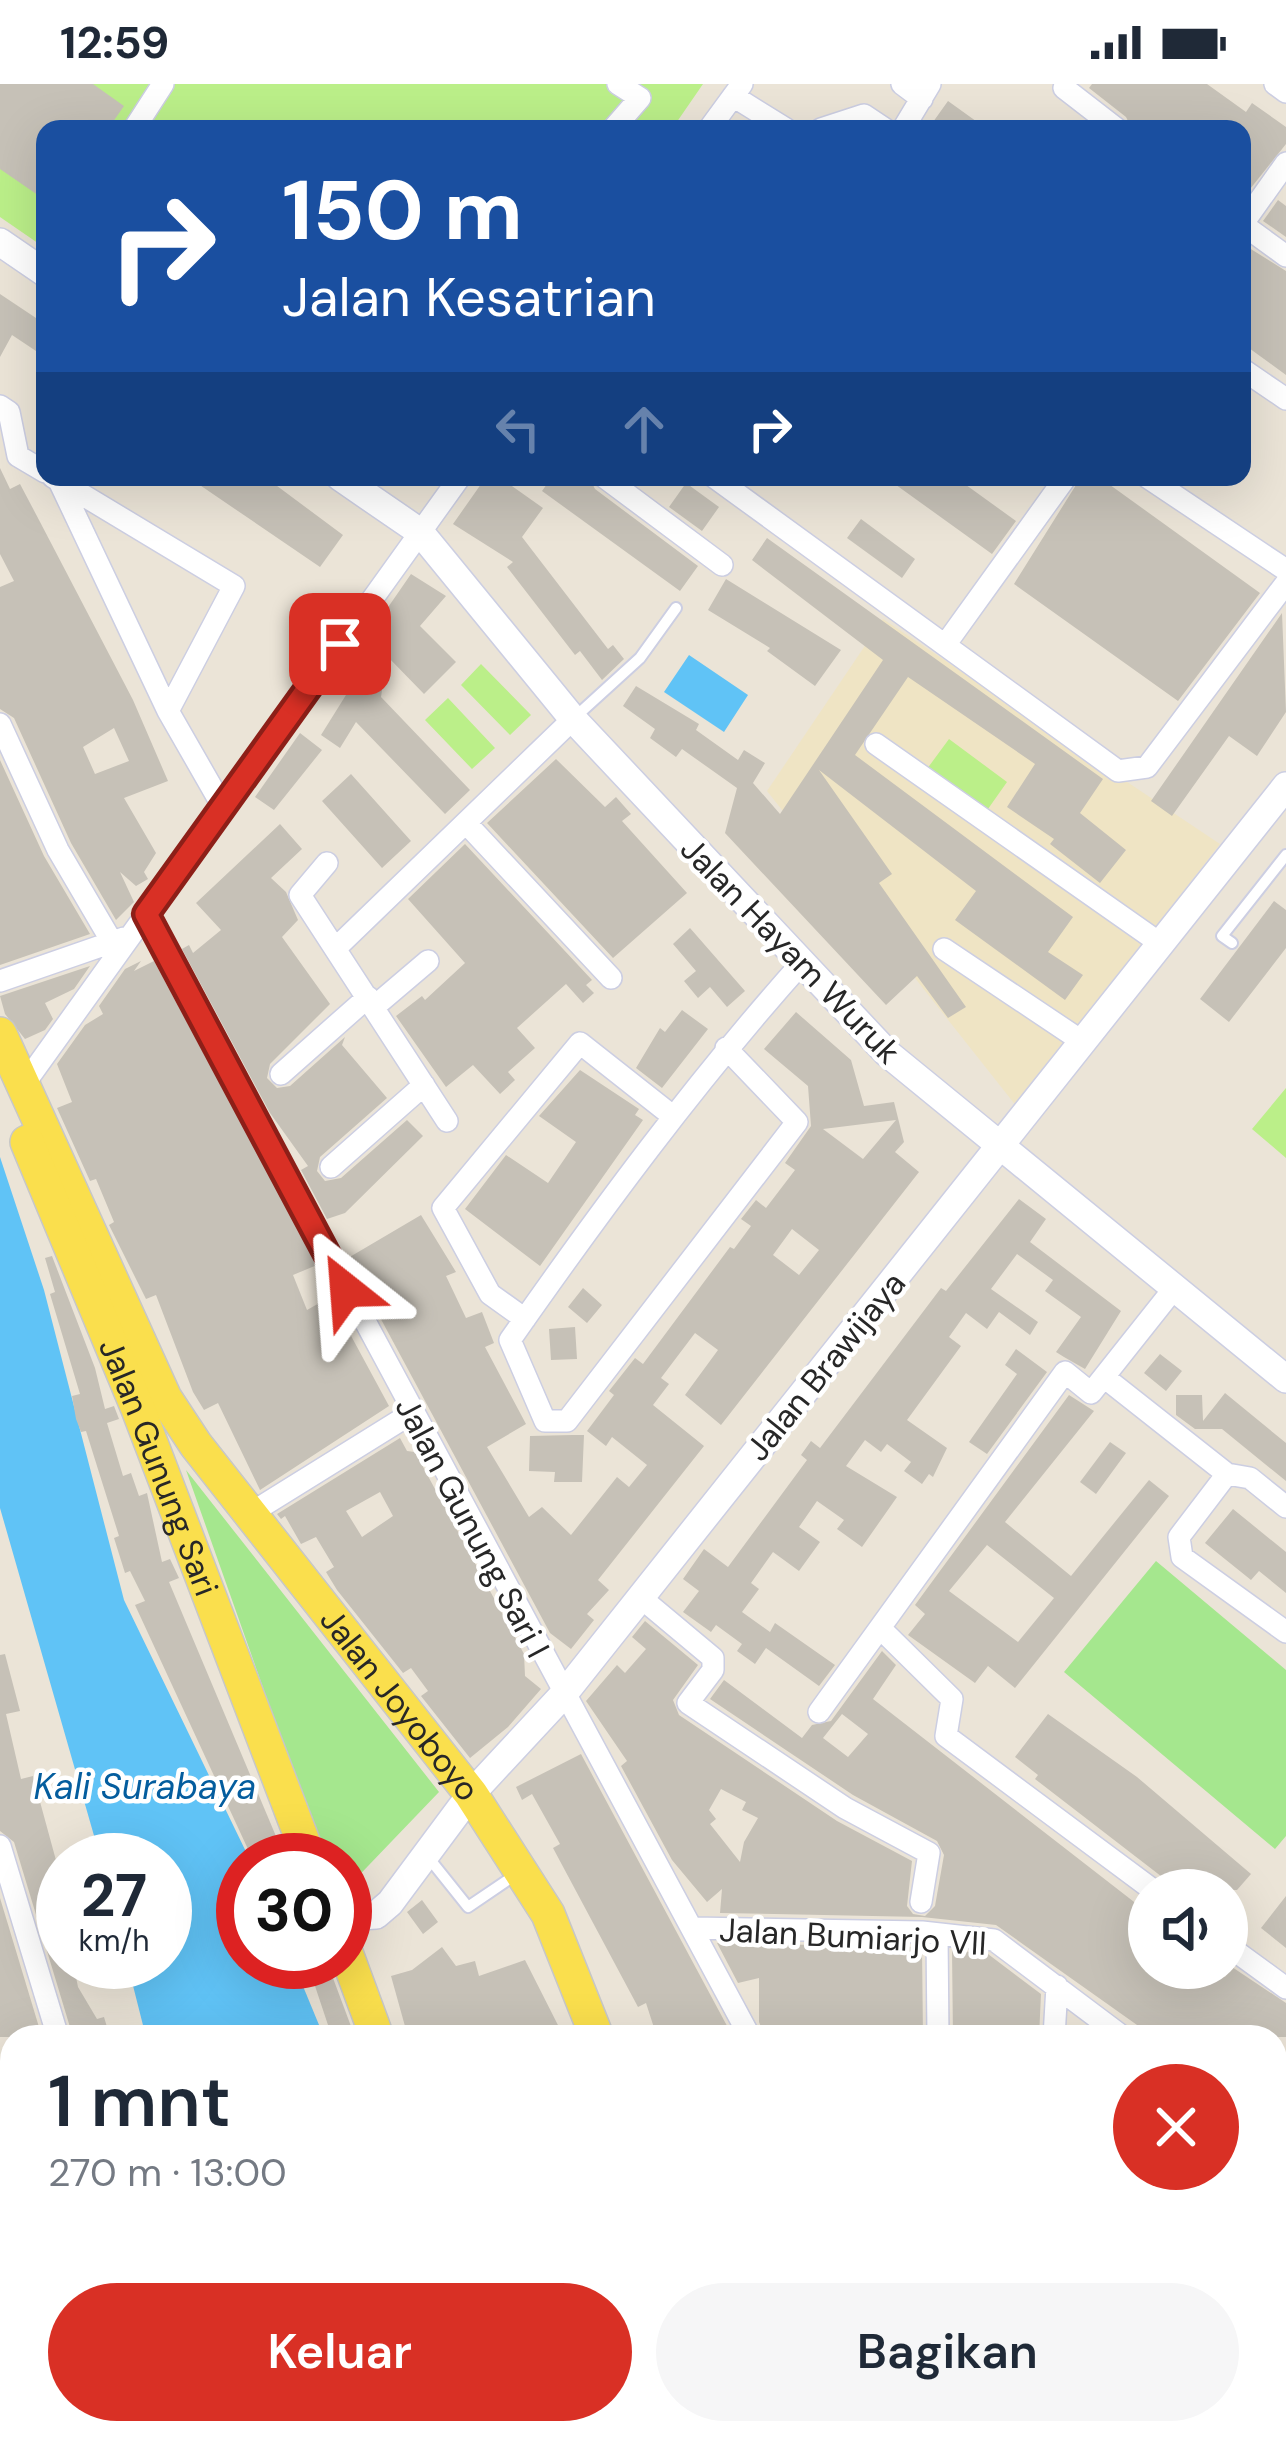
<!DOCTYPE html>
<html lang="id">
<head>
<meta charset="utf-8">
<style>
  body { margin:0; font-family:"DM Sans",sans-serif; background:#f6f6f7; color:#1f2937; height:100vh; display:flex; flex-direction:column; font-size:45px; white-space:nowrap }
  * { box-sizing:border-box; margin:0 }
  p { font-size:39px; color:#747a83 }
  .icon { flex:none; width:66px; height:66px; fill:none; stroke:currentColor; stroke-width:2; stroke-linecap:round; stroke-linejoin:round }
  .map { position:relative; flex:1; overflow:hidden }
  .panel { position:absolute; left:0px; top:1941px; width:1287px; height:420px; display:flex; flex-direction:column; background:#fff; border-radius:36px 36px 0 0; box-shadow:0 12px 48px #0002 }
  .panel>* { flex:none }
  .banner { position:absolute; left:36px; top:36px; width:1215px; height:366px; border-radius:24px; box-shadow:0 12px 48px #0002; background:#1a4fa0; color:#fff; overflow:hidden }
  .buttons { position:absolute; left:1128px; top:1785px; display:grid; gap:24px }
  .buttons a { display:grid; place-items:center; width:120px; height:120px; border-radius:50%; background:#fff; box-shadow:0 12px 48px #0002; font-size:60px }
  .speed { position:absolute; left:36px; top:1749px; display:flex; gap:24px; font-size:60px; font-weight:700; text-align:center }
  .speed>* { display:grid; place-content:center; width:156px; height:156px; border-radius:50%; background:#fff; box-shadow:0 12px 48px #0002; line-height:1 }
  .speed small { font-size:30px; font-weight:400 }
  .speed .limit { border:18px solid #d22; background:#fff; color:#111 }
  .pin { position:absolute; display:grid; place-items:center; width:102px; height:102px; color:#fff; margin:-51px; border-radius:24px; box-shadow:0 6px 18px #0006 }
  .me { position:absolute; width:132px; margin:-66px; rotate:332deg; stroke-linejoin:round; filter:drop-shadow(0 0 9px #0008) }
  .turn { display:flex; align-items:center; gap:42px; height:252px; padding:0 48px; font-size:54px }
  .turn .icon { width:156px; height:156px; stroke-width:2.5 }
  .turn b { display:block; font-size:84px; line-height:102px }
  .lanes { display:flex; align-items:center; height:114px; padding:0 48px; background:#0003; justify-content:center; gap:60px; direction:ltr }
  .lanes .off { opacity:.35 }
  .round { display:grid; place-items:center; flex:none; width:126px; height:126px; border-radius:63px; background:#f6f6f7 }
  .summary { display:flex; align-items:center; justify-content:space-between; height:204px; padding:0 48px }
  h1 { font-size:72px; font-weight:600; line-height:90px }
  .cta { display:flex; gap:24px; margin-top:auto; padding:24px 48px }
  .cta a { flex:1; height:138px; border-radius:72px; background:#d93025; color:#fff; font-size:48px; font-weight:600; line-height:138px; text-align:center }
  .cta a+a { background:#f6f6f7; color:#1f2937 }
  .status { display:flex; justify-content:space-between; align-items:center; height:84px; padding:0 60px; background:#fff; direction:ltr }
  .status svg { height:33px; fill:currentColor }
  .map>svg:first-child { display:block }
  .education { fill:#efe4c4 }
  .green { fill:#a5e78e }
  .pitch { fill:#bbef89 }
  .water { fill:#60c3f6 }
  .building { fill:#c6c1b7; fill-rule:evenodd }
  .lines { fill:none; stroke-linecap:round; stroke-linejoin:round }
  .service-casing { stroke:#cccee2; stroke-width:14 }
  .minor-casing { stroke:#cccee2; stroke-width:24 }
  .tertiary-casing { stroke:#cccee2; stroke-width:30 }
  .primary-casing { stroke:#c7c7c7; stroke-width:36 }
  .service { stroke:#fff; stroke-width:10 }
  .minor { stroke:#fff; stroke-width:21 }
  .tertiary { stroke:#fff; stroke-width:27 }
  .primary { stroke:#fadf4d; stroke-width:33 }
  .route-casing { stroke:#8d1f18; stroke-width:30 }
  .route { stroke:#d93025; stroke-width:21 }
  .labels { text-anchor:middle; stroke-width:9; stroke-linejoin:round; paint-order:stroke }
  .street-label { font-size:33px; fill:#272727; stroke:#fff }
  .water-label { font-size:36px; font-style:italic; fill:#045d9e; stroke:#fff }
</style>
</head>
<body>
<div class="status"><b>12:59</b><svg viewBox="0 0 49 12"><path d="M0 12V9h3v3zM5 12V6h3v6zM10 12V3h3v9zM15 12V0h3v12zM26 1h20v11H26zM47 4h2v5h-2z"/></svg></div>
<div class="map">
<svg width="1286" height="2361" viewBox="0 0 1286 2361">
  <rect width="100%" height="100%" fill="#ebe4d7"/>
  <path class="education" d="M883,535L1220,760L1017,1023L767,707Z"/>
  <path class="green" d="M186,1386L439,1708L345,1806V1776H324Z
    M1156,1477L1286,1586V1752L1275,1765L1064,1588Z"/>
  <path class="pitch" d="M0,0H703L672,45H45V164L0,133Z
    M481,580L531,631L510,651L461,601Z
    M448,614L495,664L472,685L425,636Z
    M949,655L1007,698L983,732L924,689Z
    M1286,1004V1074L1252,1045Z"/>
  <path class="water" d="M689,571L748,611L724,648L664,608Z
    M0,1073L44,1206L124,1516L250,1776H243V1878H293L324,1953H146L127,1878H165V1776H101L0,1424Z
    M241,2349H398V2361H241Z"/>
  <path class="building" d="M0,0H93L124,22L108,45H45V116L0,85Z
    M1092,0H1207L1246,28L1252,19L1286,43V60L1242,115V45H1132L1126,33L1089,4Z
    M948,17L987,45H928Z
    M1278,116L1286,122V153L1263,137Z
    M1246,162L1286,187V291L1242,259Z
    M0,210L45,240V273L12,251L0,273Z
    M0,384L10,405L20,400L39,436L133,616L168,697L124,714L156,769L144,788L148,795L136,802L120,788L134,818L116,836L71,759L14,634L0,625V503L14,497L0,470ZM114,644L129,677L95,690L83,663Z
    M188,393H215L225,401L230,393H265L343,451L320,483Z
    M486,393H499L543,424L522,453L608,565L613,561L624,575L602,596L580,567L575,571L507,483L513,478L453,440Z
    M552,393H589L595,405L698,482L680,507L542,407Z
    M885,393H955L1016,437L992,470Z
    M1081,393H1099L1260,509L1178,617L1014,500Z
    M686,399L719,423L702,447L669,423Z
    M861,435L915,475L902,494L847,454Z
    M767,454L1103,695L1080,729L1126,766L1100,799L1050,760L1054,755L1007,723L1035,680L908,593L855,671L1073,833L1048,868L1083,891L1065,916L955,836L976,807L819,686L892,790L879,799L966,923L948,934L917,892L886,921L725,749L737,704L682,665L676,673L650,654L655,645L623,622L636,602L699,640L696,646L738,676L744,666L765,679L753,699L780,730L883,576L752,476Z
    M411,490L446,512L420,542L456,578L424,610L387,572L381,613L470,706L445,730L356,638L340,664L321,651L356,595L362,561Z
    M726,495L841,566L815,602L767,567L770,564L708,526Z
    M1282,529L1286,628L1257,672L1229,652L1172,732L1151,717Z
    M300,649L322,666L274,726L255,713Z
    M556,675L605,723L616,713L631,730L622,737L687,809L613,874L487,739Z
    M0,676L44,772L90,850L0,881Z
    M351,690L411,757L382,784L322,717Z
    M280,740L302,765L271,794L286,808L298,836L282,853L330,920L270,980L267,994L277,1004L290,1002L345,953L342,961L387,1014L320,1073L317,1087L325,1097L341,1094L407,1036L423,1052L345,1129L327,1135L301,1086L308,1082L270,1029L182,865L189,861L193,869L221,846L196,819Z
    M465,760L592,896L586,901L594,909L583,919L566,900L517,944L535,964L508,988L515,996L500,1010L473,981L446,1003L396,932L422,912L425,916L465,879L408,815Z
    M1274,817L1286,826V864L1229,938L1200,915Z
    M690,844L745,907L727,923L710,903L698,914L684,897L696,887L673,860Z
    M141,877L134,887L154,877L313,1173L317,1181L293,1191L307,1226L330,1213L389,1322L260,1406L218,1319L204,1326L193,1308L156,1211L146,1215L109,1141L114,1138L96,1095L90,1097L57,1024L72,1018L57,980L85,941L103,930L99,922L125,885Z
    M90,882L74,905L45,919L53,935L45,946L25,955L5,930L0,912Z
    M682,926L708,945L662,1004L636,984L660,944L665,948Z
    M796,928L851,976L864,1022L894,1018L904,1058L895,1068L919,1088L721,1341L685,1311L718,1266L695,1249L661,1294L669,1300L653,1321L704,1362L598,1496L609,1506L587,1530L594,1536L571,1565L550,1549L348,1174L421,1131L456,1188L446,1192L466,1234L482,1228L494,1259L485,1263L526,1340L487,1363L529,1433L542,1423L571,1451L617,1393L629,1403L647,1381L612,1353L606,1362L587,1347L614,1311L609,1307L635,1274L643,1280L730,1163L734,1165L751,1142L741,1135L756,1116L766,1124L795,1086L785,1079L811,1042L808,1002L764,965ZM896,1036L863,1075L823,1045ZM792,1145L819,1166L799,1191L773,1171Z
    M580,986L639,1025L635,1031L643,1036L540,1182L465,1125L506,1071L548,1099L576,1058L539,1032Z
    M1019,1115L1046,1135L1030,1158L1121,1227L1085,1285L1064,1273L1056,1268L1081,1233L1045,1207L1053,1196L1017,1170L991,1205L1038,1238L1030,1251L999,1228L987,1245L966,1229L949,1253L961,1262L907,1336L947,1364L933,1393L929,1390L922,1400L904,1387L911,1378L887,1360L881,1368L865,1356L846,1382L897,1413L862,1463L837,1445L844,1436L817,1417L799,1443L820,1458L799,1487L773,1468L751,1499L759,1505L742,1528L770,1548L775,1539L835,1581L819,1602L766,1564L755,1580L737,1567L742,1560L716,1541L711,1548L683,1528L699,1507L683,1495L704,1465L728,1483L807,1376L801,1371L811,1357L820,1364L941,1204L946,1207Z
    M52,1172L95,1284L105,1325L114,1322L119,1335L107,1339L123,1392L131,1389L139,1412L147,1409L162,1478L170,1475L179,1494L169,1498L286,1776H253L135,1521L145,1517L130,1487L125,1489L114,1454L119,1452L86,1347L81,1348L76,1335L72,1312L80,1310L50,1210L55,1208L45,1174Z
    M583,1204L602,1221L587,1239L568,1223Z
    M575,1243L577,1275L551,1276L549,1245Z
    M1016,1265L1047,1288L987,1370L969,1358L1017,1290L1005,1281Z
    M1160,1270L1182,1287L1166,1307L1144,1289Z
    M1225,1309L1286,1359V1397L1222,1345H1195L1176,1331V1311H1202L1203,1337Z
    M1069,1311L1094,1327L1005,1438L1071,1492L1149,1396L1169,1412L1015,1604L988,1582L975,1599L908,1551L925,1530L915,1521ZM987,1461L1054,1514L1018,1558L949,1507Z
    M572,1351H584L582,1398H554L555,1388L529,1387L530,1352Z
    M400,1354L407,1367L415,1368L524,1570L525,1592L541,1605L508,1643L470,1674L421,1612L428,1607L411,1584L403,1589L337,1506L326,1488L334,1483L316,1453L301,1460L285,1432L281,1435L277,1430ZM380,1408L393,1432L362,1453L346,1427Z
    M1110,1358L1126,1369L1096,1410L1080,1398Z
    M1233,1425L1286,1468V1509L1259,1487L1251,1496L1205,1459Z
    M645,1537L698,1581L673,1616L679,1631L837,1737L912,1777L907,1822L913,1830L925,1832L935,1822L944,1771L937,1757L853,1711L710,1615L724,1596L802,1654L812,1641L831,1637L882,1567L896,1581L873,1615L1138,1821L1149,1820V1884H1213L1225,1893L1232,1883L1286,1919V1953H1154L996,1841L922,1833L720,1829L722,1805L707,1818L672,1776L621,1682L627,1677L586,1617L617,1581L625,1589L646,1565L632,1553ZM842,1630L868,1650L848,1673L823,1654ZM721,1705L746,1718L742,1726L758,1734L744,1758L740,1778L710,1740L716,1735L709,1726Z
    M5,1570L20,1627L6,1630L21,1695L33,1692L63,1802V1878H73L78,1903L97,1935L104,1933L110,1953H73L14,1758L0,1747V1571Z
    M1048,1630L1137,1693L1251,1790L1237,1806H1179L1035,1695L1038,1691L1015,1673Z
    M581,1670L733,1953H657L646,1919L638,1923L553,1764L560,1760L532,1710L522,1716L516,1703Z
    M1286,1812V1864L1261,1844Z
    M0,1814L42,1953H0Z
    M422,1816L438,1838L423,1850L407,1828Z
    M717,1859L922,1863L923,1953H765L759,1938V1894L738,1899Z
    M442,1863L456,1882L475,1877L479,1892L525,1876L564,1953H408L391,1892L412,1886Z
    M952,1866L988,1870L1041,1910L1039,1953H953Z
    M319,1878H327L355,1953H332L310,1887Z"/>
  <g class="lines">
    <defs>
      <path id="service" d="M573,635L640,574L676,524
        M1232,859L1222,852L1286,771
        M428,1773L468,1823L518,1789
        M1044,2361V2349"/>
      <path id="minor" d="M902,0L922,15
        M1275,0L1286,8
        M1064,4L1117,45
        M733,12L786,45
        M134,45L163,0
        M613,45L640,14L618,0
        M709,45L742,0
        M821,45L864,31L885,45
        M903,45L930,0
        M1242,140L1286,172
        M1242,141L1286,79
        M1242,285L1286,315
        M0,322L9,328L18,372L45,388
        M53,393L234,502L168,627L223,723
        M604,393L722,481
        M714,393L1118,687L1147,683L1286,499
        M1147,393L1286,486
        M60,399L168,627
        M945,561L1066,393
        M0,640L58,766L112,858
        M876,660L1161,860
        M466,739L611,894
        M327,779L300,811L447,1037
        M146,830L750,1953
        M337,863L573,635
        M944,865L1083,958
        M0,897L124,854
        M375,922L428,877
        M726,964L797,1038L567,1337H545L510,1256C601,1126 694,1000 800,881
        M281,990L368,913
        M25,999L460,393
        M331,1083L424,1001
        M525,1235L490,1210L443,1124L580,959L670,1030
        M1104,1293L1227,1390
        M1286,1423L1250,1394L1227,1390L1179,1453L1182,1473L1286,1548
        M251,1429L412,1329
        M640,1513L713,1574V1586L688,1619L845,1724L929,1769L921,1818
        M880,1544L952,1615L946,1652L1153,1806
        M819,1628L1065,1288L1091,1309L1172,1207
        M0,1762L58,1953
        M693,1844L922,1848L994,1856L1123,1953
        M937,1850L938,1953
        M1227,1861L1286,1904
        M1054,1953L1057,1902
        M0,2020H12
        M1275,2074L1286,2083
        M0,2198L12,2207
        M0,2319H12
        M212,2349L213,2361
        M483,2361L584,2349L622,2361
        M829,2361V2349
        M1182,2361V2349
        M1275,2361L1286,2304"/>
      <path id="tertiary" d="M0,158L45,189
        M340,393L420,448L573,635L887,969L1286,1295
        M345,1833L376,1831L390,1819L471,1710L563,1611L1286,702"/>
      <g id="primary">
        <path id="s1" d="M0,950L165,1314L196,1361L471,1710L548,1830L597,1953"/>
        <path id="s2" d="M27,1058L138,1325L310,1776"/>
        <path d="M345,1866L377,1953"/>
        <path d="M660,2349V2361"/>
        <path d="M432,2361V2349"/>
      </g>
    </defs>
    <use href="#service" class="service-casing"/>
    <use href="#minor" class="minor-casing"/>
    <use href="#tertiary" class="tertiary-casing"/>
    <use href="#primary" class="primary-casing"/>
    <use href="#service" class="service"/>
    <use href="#minor" class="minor"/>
    <use href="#tertiary" class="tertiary"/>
    <use href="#primary" class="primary"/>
  </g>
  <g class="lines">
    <defs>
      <path id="route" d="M340,560L146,830L346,1206"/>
    </defs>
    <use href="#route" class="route-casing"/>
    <use href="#route" class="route"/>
  </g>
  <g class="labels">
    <g class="street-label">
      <text transform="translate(791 866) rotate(46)" y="12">Jalan Hayam Wuruk</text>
      <text transform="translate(825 1282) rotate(-51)" y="12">Jalan Brawijaya</text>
      <text dy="12" stroke="none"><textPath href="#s2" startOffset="351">Jalan Gunung Sari</textPath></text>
      <text transform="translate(473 1443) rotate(62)" y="12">Jalan Gunung Sari I</text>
      <text dy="12" stroke="none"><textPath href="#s1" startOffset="786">Jalan Joyoboyo</textPath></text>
      <text transform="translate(853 1852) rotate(3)" y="12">Jalan Bumiarjo VII</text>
    </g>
    <g class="water-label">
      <text x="145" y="1715">Kali Surabaya</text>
    </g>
  </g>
</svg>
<div class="buttons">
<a><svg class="icon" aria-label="sound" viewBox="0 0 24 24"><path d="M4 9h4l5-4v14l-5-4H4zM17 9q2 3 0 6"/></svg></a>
</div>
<div class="speed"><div>27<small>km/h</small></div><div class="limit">30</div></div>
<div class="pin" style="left:340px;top:560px;background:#d93025"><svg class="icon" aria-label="arrive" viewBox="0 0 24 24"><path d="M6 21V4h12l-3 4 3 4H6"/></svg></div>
<svg class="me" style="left:346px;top:1206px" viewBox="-20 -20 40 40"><path d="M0-17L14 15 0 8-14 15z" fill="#d93025" stroke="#fff" stroke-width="4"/></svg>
<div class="banner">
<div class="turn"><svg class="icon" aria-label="right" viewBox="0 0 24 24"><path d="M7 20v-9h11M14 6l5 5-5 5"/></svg><div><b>150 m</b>Jalan Kesatrian</div></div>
<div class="lanes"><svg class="icon off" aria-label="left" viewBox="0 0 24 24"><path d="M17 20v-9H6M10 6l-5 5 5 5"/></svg><svg class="icon off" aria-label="ahead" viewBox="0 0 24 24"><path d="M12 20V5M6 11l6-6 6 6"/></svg><svg class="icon" aria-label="right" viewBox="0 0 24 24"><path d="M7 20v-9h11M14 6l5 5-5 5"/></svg></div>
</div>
<section class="panel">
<div class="summary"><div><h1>1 mnt</h1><p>270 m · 13:00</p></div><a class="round" style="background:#d93025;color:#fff"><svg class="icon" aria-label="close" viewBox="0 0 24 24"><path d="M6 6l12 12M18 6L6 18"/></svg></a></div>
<div class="cta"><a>Keluar</a><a>Bagikan</a></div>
</section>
</div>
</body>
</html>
